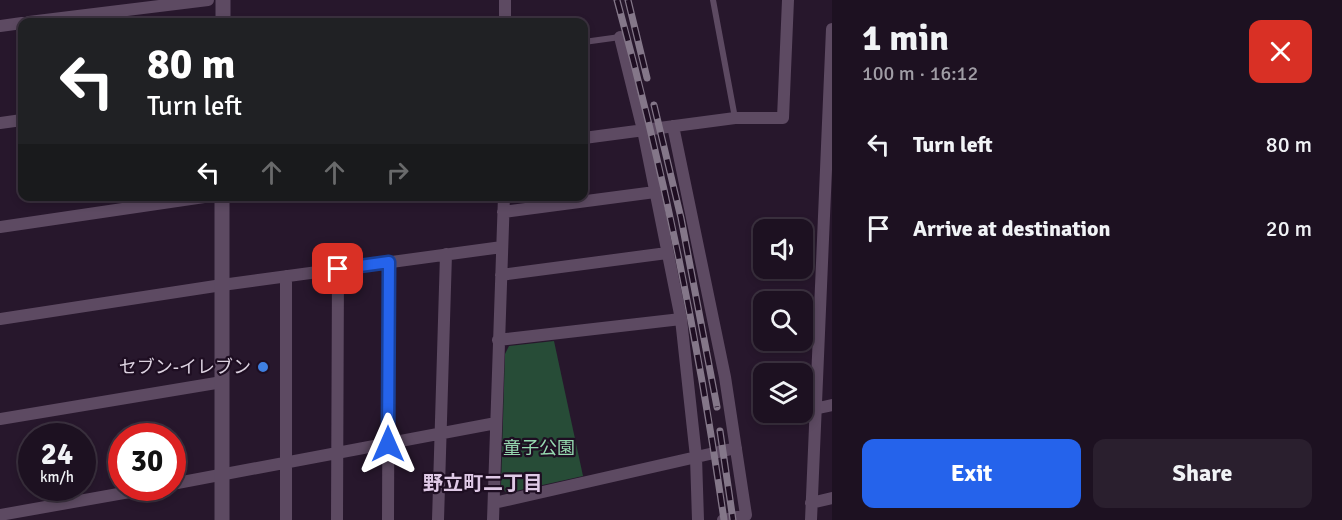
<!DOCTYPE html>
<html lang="en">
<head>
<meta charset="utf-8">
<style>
  body { margin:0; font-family:Signika,"Noto Sans JP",sans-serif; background:#2a1f2e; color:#f1f3f6; height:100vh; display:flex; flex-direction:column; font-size:22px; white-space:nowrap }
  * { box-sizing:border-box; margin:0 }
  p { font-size:20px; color:#a09da5 }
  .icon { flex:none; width:33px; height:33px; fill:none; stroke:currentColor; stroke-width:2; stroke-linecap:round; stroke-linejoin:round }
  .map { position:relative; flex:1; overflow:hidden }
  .details { display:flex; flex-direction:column; background:#1d1121; width:510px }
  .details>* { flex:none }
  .top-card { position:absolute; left:18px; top:18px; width:570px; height:183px; border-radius:12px; box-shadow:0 3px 9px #0003,0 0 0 2px #3b313f; background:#202124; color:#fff; overflow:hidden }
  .fabs { position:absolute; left:753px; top:219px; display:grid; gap:12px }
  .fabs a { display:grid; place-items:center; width:60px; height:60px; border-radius:12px; background:#1d1121; box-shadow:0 3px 9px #0003,0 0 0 2px #3b313f; font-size:30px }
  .speed { position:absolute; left:18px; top:423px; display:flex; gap:12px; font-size:30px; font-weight:700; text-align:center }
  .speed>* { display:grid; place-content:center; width:78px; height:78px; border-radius:50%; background:#1d1121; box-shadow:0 3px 9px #0003,0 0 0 2px #3b313f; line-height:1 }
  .speed small { font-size:15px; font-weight:400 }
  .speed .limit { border:9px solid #d22; background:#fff; color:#111 }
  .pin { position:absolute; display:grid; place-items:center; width:51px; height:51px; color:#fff; margin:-26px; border-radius:12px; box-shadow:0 3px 9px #0006 }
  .me { position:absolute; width:66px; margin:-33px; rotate:0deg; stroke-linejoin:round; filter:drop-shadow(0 0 4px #0008) }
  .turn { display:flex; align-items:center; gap:21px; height:126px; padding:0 30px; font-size:27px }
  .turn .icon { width:78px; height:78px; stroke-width:2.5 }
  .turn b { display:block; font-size:42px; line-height:51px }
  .lanes { display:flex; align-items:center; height:57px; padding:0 30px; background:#0003; justify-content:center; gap:30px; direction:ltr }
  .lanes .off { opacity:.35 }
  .round { display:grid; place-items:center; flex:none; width:63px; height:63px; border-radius:12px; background:#2a1f2e }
  .overview { display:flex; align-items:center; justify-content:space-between; height:102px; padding:0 30px }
  h1 { font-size:36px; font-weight:700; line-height:45px }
  .cta { display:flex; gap:12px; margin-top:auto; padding:12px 30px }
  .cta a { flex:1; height:69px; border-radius:12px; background:#2563eb; color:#fff; font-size:24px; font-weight:700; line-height:69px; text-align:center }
  .cta a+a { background:#2a1f2e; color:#f1f3f6 }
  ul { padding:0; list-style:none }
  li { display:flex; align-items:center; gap:18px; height:84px; padding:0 30px }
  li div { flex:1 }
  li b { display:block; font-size:22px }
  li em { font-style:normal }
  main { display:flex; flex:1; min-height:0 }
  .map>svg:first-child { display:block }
  .green { fill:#274c37 }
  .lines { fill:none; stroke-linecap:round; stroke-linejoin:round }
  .service { stroke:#5d4a62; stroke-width:6 }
  .minor { stroke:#5d4a62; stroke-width:12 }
  .tertiary { stroke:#5d4a62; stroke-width:15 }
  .rail-casing { stroke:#847789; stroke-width:7 }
  .rail { stroke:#1e0e22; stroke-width:4.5; stroke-dasharray:14; stroke-linecap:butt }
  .route-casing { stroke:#184099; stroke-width:15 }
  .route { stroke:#2563eb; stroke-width:10 }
  .shop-dot { fill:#3f7fe0; stroke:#1e0e22; stroke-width:2 }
  .labels { text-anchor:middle; stroke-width:4.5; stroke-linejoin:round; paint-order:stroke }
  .poi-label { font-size:18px; fill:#dcd2e0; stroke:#1e0e22; text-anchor:end }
  .park-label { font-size:18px; fill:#96d9b0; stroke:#1e0e22 }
  .neighbourhood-label { font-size:20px; font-weight:bold; fill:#dfc9e6; stroke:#1e0e22 }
</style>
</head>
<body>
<main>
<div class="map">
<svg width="832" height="520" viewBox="0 0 832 520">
  <rect width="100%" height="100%" fill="#27172c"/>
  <path class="green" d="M554,341L583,476L507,493L501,487L505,354L509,346Z"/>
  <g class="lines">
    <path class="service" d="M713,0L735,118
      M584,42L620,37"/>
    <path class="minor" d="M505,0V22
      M29,22L208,0
      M0,26L22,23
      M620,37L643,130L681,319L696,457L698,520
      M0,123L22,120
      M673,126L725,377L746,515L723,520
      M584,138L735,118H783L788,0
      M503,212L655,192
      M0,227L211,196
      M501,275L667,253
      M286,276V520
      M0,319L222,285L502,247
      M498,340L681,319
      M814,409L832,405
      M0,419L222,382
      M172,484L496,423
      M494,503L736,448
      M811,503L832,498
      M0,515L152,488
      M337,520L338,269
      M388,520L389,262
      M438,520L446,254
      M493,520L504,196
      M811,520L832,29"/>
    <path class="tertiary" d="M223,22V0
      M222,520V196"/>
    <defs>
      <path id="rail" d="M617,0C664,171 699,344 724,520
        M628,0L647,78
        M654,105L681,218L717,407
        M720,431L733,520"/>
    </defs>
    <use href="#rail" class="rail-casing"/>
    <use href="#rail" class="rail"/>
  </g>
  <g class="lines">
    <defs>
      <path id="route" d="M338,269L389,262L388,444"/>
    </defs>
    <use href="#route" class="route-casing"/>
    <use href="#route" class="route"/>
  </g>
  <circle class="shop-dot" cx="263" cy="367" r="6"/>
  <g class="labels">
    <g class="poi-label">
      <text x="251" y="373">セブン-イレブン</text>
    </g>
    <g class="park-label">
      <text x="539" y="454">童子公園</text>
    </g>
    <g class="neighbourhood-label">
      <text x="483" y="490">野立町二丁目</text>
    </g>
  </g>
</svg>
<div class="fabs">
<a><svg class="icon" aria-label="sound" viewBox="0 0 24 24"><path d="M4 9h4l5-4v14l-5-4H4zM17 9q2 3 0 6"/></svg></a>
<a><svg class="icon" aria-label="search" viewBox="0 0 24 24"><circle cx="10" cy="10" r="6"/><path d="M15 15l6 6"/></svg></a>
<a><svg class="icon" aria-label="layers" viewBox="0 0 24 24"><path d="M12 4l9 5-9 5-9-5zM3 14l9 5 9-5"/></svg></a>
</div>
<div class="speed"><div>24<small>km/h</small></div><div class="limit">30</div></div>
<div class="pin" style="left:338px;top:269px;background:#d93025"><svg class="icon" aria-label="arrive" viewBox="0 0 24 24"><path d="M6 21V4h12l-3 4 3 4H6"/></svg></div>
<svg class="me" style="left:388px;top:444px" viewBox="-20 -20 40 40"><path d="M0-17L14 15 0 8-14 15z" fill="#2563eb" stroke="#fff" stroke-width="4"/></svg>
<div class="top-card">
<div class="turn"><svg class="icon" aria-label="left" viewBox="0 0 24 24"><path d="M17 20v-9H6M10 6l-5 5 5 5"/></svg><div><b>80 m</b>Turn left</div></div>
<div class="lanes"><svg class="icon" aria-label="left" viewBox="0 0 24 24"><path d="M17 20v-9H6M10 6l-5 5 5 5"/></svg><svg class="icon off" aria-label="ahead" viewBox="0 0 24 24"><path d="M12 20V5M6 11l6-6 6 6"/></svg><svg class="icon off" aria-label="ahead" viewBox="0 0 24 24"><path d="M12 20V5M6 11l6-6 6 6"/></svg><svg class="icon off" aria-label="right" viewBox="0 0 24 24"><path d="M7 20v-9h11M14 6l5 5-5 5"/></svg></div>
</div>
</div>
<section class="details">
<div class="overview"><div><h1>1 min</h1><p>100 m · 16:12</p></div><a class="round" style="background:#d93025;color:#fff"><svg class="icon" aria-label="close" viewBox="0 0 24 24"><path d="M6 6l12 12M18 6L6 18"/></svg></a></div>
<ul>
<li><svg class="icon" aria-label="left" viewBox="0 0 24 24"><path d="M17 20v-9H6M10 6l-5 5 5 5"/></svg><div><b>Turn left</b></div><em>80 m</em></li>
<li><svg class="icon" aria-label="arrive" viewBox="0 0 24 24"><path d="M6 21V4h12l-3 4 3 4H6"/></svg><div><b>Arrive at destination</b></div><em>20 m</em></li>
</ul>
<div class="cta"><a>Exit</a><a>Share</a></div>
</section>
</main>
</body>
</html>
